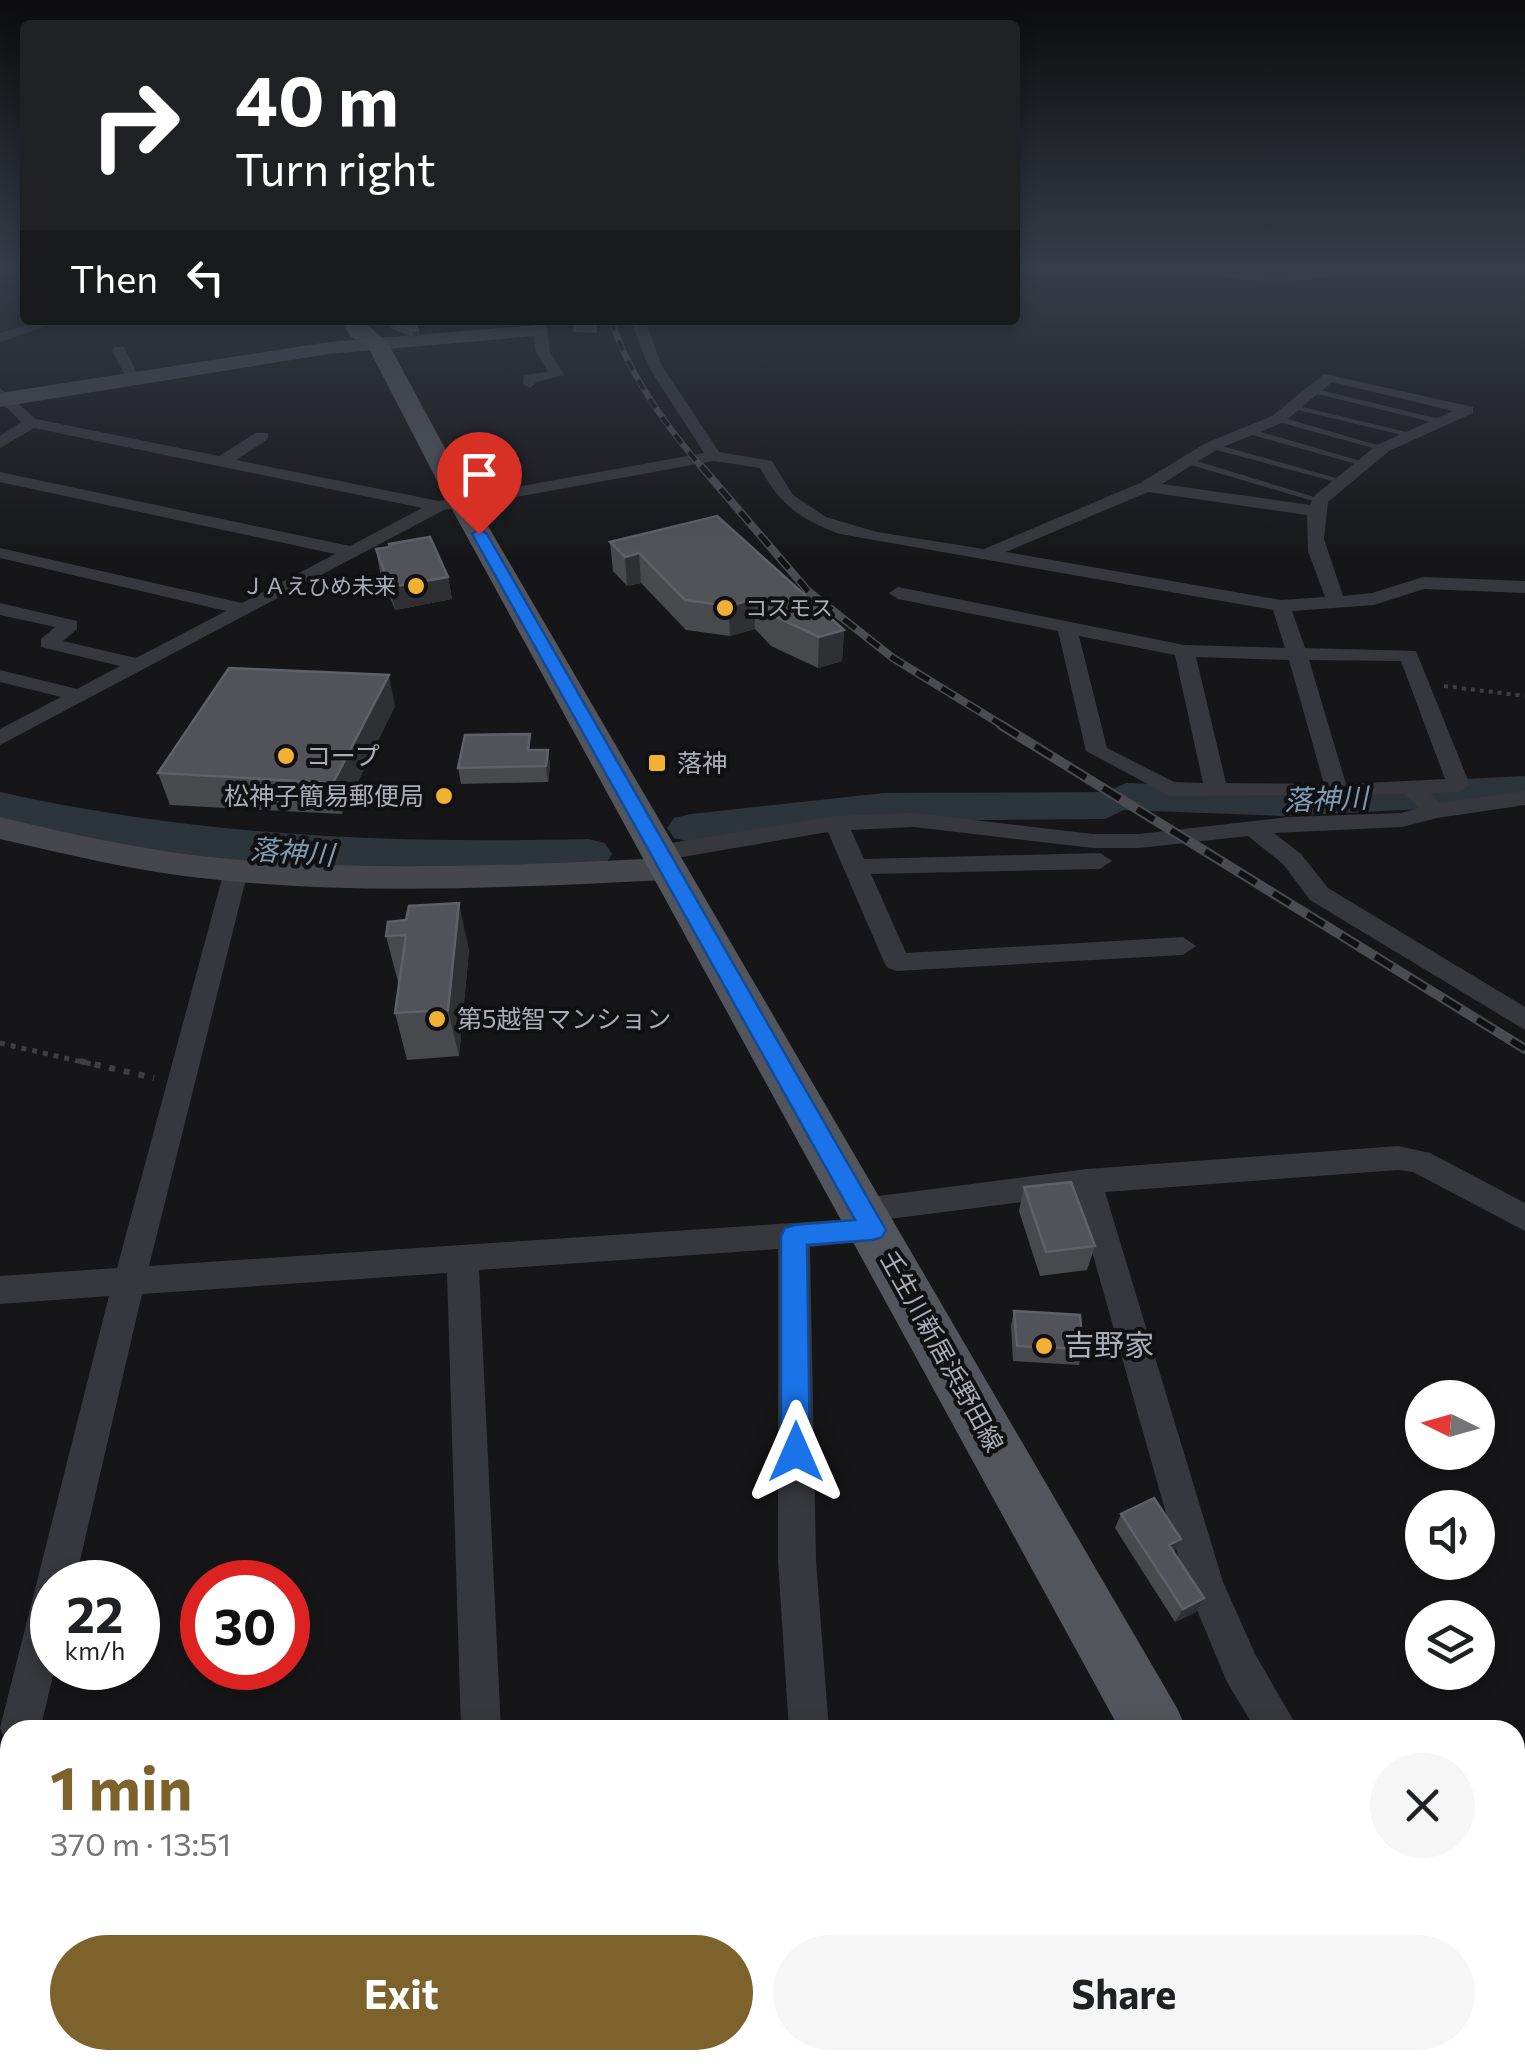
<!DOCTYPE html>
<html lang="en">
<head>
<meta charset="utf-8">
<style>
  body { margin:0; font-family:Commissioner,"Noto Sans JP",sans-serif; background:#f6f6f6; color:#202124; height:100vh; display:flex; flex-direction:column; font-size:38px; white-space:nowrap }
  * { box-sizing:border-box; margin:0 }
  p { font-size:32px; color:#757577 }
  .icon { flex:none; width:55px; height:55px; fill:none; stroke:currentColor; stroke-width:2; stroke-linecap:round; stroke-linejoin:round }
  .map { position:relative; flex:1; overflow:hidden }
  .side { position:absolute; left:0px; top:1720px; width:1525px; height:350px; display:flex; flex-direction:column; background:#fff; border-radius:30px 30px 0 0; box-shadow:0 5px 15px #0003 }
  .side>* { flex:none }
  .top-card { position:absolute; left:20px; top:20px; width:1000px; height:305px; border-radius:10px; box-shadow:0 5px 15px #0003; background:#202124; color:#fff; overflow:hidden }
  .needle { width:65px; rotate:275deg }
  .fabs { position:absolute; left:1405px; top:1380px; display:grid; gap:20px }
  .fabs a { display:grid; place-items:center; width:90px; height:90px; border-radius:50%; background:#fff; box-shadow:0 5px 15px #0003; font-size:50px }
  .speed { position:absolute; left:30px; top:1560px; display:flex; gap:20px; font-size:50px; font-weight:700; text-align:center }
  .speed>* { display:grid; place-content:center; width:130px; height:130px; border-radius:50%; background:#fff; box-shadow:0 5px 15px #0003; line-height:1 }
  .speed small { font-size:25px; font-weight:400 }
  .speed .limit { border:15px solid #d22; background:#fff; color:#111 }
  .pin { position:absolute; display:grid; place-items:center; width:85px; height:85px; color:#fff; margin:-102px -42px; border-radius:50% 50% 50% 0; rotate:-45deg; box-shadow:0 0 10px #0007 }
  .pin .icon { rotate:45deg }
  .me { position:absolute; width:110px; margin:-55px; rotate:0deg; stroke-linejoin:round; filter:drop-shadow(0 0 8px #0008) }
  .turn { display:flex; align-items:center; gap:35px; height:210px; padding:0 50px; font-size:45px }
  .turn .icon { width:130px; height:130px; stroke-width:2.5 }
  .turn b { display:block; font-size:70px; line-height:85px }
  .then { display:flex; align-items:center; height:95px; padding:0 50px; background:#0003; gap:20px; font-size:38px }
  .round { display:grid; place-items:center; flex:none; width:105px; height:105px; border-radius:52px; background:#f6f6f6 }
  .headline { display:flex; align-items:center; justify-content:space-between; height:170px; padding:0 50px }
  h1 { font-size:60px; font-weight:700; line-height:75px; color:#7e622b }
  .primary-button { display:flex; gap:20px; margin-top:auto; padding:20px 50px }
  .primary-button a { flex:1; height:115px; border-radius:60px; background:#7e622b; color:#fff; font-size:40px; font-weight:700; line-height:115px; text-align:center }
  .primary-button a+a { background:#f6f6f6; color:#202124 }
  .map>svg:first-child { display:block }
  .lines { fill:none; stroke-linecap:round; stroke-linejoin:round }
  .river { fill:#2c353c; fill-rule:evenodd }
  .path-far2 { stroke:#3d3f44; stroke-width:4; stroke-dasharray:4 5; stroke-linecap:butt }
  .path-far1 { stroke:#3d3f44; stroke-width:5; stroke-dasharray:5 6; stroke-linecap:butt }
  .path { stroke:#3d3f44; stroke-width:6; stroke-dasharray:6 9; stroke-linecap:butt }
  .lane { fill:#37383d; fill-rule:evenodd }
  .street { fill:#37383d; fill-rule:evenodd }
  .secondary { fill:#45474d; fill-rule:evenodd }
  .primary { fill:#53555c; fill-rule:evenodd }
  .rail-far2-casing { stroke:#4a4c52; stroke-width:6 }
  .rail-far1-casing { stroke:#4a4c52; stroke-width:8 }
  .rail-casing { stroke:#4a4c52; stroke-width:10 }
  .rail-far2 { stroke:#111113; stroke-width:4; stroke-dasharray:11; stroke-linecap:butt }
  .rail-far1 { stroke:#111113; stroke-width:5; stroke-dasharray:15; stroke-linecap:butt }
  .rail { stroke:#111113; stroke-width:6; stroke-dasharray:20; stroke-linecap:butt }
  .wall { fill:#47494d }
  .shaded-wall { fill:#2f3033 }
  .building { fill:#525359; stroke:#5f6168; stroke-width:2.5 }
  .route { fill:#1a73e8; stroke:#114b97; stroke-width:2.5 }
  .poi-dot { fill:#f2b134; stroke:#111113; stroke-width:4 }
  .labels { text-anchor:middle; stroke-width:8; stroke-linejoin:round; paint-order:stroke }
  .far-poi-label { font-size:22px; fill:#a8adb8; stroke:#111113; text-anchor:end }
  .poi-label { font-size:25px; fill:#a8adb8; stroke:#111113; text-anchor:start }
  .street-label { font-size:25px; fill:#a8adb8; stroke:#111113 }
  .water-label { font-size:28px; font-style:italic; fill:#7f9bb3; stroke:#111113 }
  .near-poi-label { font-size:30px; fill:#a8adb8; stroke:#111113; text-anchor:start }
</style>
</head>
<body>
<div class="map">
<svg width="1525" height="2070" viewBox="0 0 1525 2070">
  <rect width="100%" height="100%" fill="#161618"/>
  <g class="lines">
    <path class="river" d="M1525,776V804L1283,816L1124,810L1105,819L884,821L691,842L674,838L667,828L674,818L691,814L884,793L1107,792L1126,783L1283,788Z
      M0,792C198,836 386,844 588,839L605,843L612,854L605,865C562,876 513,871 468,872C309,873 155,856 0,820Z"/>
    <path class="path-far2" d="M1444,686L1525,696"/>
    <path class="path-far1" d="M0,1043L91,1064"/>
    <path class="path" d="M80,1061L154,1078"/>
    <path class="lane" d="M1312,388L1439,419L1440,421L1436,423L1309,392L1308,390Z
      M1290,404L1406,432L1410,434L1406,436L1290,408Z
      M1275,417H1281L1387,448L1380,450L1275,421Z
      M1245,429H1251L1367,463L1360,465L1245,433Z
      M1209,444H1215L1343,480L1336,482L1209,448Z
      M1184,459H1190L1324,500L1317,502L1184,463Z"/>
    <path class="street" d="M1158,269L1278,276L1378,269L1278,284Z
      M43,320H64L0,342V333Z
      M532,320H546L550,352L564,375L537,382L530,388L523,384L524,375L548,372L536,352Z
      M631,320H645L662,366L719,452L772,461L793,495L826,517L877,532L984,549L1140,483L1206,443L1272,416L1324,374L1473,407V413L1389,451L1328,502L1324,539L1343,596L1372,593L1423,577L1525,581V593L1424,589L1374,605L1292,611L1305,648L1416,651L1470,785L1459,792L1430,793L1440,803L1525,791V805L1437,818L1402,827L1274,833L1301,854L1328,888L1525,1007V1030L1310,900L1283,864L1248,836L1139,848H1093L914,827L851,830L864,859L1100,853L1112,861L1100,869L871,874L906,953L1183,937L1196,946L1183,955L897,971L888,968L884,962L828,832L659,861L651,858L647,853L659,845L836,816L914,813L1093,834H1139L1289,817L1401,813L1419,808L1405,794L1170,796L1086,751L1058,631L898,599L889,593L898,587L1184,645L1285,648L1273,610L840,534C801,520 780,505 760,468L714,461L444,510L0,745V729L61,697L0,682V670L77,689L120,666L41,647V639L55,627L0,615V603L77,621V629L63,641L136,658L226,611L0,558V548L242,603L335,554L0,482V472L350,546L422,508L34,428L0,448V436L21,422L0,401V388L36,419L219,456L256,433H268V439L236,460L439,501L704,453L648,366ZM1332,382L1453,411L1377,445L1314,496L1310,505L1162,484L1218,449L1284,422ZM1148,492L1307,515L1308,551L1325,597L1281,600L1006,552ZM1079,636L1175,655L1203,783L1174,782L1107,748ZM1196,657L1289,660L1324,784L1226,783ZM1309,660L1401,661L1445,779L1346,784Z
      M114,347H124L140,379L138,382H128L112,350Z
      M236,863L248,871L149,1266L852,1219L848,1210L852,1201L863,1198L1087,1169L1398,1146L1430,1153L1525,1203V1231L1413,1172L1398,1170L1105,1192L1223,1582L1255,1654L1299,1730H1256L1227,1682L1186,1584L1076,1195L881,1220L889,1230L884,1239L810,1247L816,1561L829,1730H789L778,1561V1249L479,1270L501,1730H461L447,1273L142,1294L75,1582H52L55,1668L40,1730H10V1746L6,1744L0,1728L109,1296L0,1304V1276L117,1268L224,871Z
      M10,1752V1829L0,1833V1756Z
      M1525,1952V1998L1515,2001V1955Z
      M471,2060H519V2070H471Z
      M809,2060H857L858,2070H810Z
      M1196,2060H1287L1283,2070H1192Z"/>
    <path class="secondary" d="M539,325L546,327V335L329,354L0,407V393L329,342Z
      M0,817C69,834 139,849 210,857C362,873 516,865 668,858L680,861L686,869L680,877L668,880C516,887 361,896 210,879C139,872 69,855 0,839Z"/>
    <path class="primary" d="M340,320H362L388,343L474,502L1177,1708L1187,1730H1120L448,502L368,347L351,337Z
      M1304,2060H1379L1383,2070H1309Z"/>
    <defs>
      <path id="rail-far2" d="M611,320C629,375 665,425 703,469"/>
      <path id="rail-far1" d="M701,466L808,591L893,658L1005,727"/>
      <path id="rail" d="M1001,725L1525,1049"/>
    </defs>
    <use href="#rail-far2" class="rail-far2-casing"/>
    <use href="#rail-far1" class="rail-far1-casing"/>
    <use href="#rail" class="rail-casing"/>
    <use href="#rail-far2" class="rail-far2"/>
    <use href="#rail-far1" class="rail-far1"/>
    <use href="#rail" class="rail"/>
  </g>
  <path class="wall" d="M572,320H596L597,333L573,332Z
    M389,322L418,330L419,336L413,337L390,328Z
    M610,542L844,630L842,661L818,668L771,646L755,629L730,636L686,630L641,583L627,586L613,571Z
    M376,549L448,577L452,599L395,610L380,572Z
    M395,706L342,814L170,805L158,773Z
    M532,750H548L550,766L548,782L461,784L458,768Z
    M388,922L469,950L459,1056L407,1060L395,1013L399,982H398L386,936Z
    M1024,1187L1095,1246L1087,1270L1040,1276L1019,1211Z
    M1014,1311L1083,1349L1079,1365L1013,1361L1011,1326Z
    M1121,1514L1174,1552L1204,1598L1196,1612L1175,1622L1115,1528Z"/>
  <path class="shaded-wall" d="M412,330H418L419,336L413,337Z
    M639,553L641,583L627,586L625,557Z
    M448,577L452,599L395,610L390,587Z
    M754,599L755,629L730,636L729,606Z
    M844,630L842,661L818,668L819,637Z
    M389,675L395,706L342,814L333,783Z
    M548,750L550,766L548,782L546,766Z
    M459,903L469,950L459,1056L448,1010Z
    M1181,1539L1174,1553L1169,1545Z
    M1204,1598L1196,1612L1175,1622L1183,1609Z"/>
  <path class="building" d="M404,320H414L418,330H412L389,322Z
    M717,516L844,630L819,637L772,615L754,599L729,606L685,600L639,553L625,557L610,542Z
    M430,537L448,577L390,587L376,549L390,547L389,544Z
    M229,668L389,675L333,783L158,773Z
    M530,734L528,750H548L546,766L458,768L465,735Z
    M459,903L448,1010L395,1013L406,935L386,936L388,922L406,920L409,906Z
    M1071,1182L1095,1246L1046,1252L1024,1187Z
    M1014,1311L1080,1315L1083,1349L1017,1346Z
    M1154,1498L1181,1539L1169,1545L1204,1598L1183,1609L1121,1514Z"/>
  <linearGradient id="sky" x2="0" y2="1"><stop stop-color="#0c0c0d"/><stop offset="0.48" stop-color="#363c48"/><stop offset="1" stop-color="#363c48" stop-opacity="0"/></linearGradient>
  <rect width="1525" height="559" fill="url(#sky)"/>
  <path class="route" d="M479,529L487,534L886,1230L882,1237L873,1240L807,1245L810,1452L806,1462L796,1466L785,1462L781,1452V1236L785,1228L794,1225L855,1220L472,534Z"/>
  <g class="poi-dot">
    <circle cx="416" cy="586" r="10"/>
    <circle cx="725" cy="608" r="10"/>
    <circle cx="286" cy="756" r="10"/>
    <rect x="647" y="753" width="20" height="20" rx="5"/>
    <circle cx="444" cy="796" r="10"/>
    <circle cx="437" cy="1019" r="10"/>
    <circle cx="1044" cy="1346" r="10"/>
  </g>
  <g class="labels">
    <g class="far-poi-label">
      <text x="396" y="594">ＪＡえひめ未来</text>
      <text x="745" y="616" text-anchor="start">コスモス</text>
    </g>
    <g class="poi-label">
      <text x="306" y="765">コープ</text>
      <text x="677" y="772">落神</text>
      <text x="424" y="805" text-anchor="end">松神子簡易郵便局</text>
      <text x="457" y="1028">第5越智マンション</text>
    </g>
    <g class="street-label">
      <text transform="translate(942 1351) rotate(61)" y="9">壬生川新居浜野田線</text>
    </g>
    <g class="water-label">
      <text transform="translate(1326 799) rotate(-2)" y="10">落神川</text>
      <text transform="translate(292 852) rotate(4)" y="10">落神川</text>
    </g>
    <g class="near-poi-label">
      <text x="1064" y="1356">吉野家</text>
    </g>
  </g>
</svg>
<div class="fabs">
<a><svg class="needle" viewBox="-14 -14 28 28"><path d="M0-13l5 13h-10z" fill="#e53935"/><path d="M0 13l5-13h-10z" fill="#757577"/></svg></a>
<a><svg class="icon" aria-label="sound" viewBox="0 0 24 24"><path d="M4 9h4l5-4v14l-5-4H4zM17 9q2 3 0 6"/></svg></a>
<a><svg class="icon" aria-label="layers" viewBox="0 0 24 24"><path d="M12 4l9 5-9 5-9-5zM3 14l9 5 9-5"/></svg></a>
</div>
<div class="speed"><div>22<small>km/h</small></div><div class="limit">30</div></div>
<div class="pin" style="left:479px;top:534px;background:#d93025"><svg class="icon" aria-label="arrive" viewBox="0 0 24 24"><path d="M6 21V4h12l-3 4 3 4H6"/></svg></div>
<svg class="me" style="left:796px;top:1452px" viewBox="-20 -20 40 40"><path d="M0-17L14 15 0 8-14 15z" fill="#1a73e8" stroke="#fff" stroke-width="4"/></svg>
<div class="top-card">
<div class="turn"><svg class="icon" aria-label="right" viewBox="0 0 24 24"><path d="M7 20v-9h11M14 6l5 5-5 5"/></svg><div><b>40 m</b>Turn right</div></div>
<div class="then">Then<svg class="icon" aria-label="left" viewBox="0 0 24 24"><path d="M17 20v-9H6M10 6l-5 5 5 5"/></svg></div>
</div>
<section class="side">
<div class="headline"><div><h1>1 min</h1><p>370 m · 13:51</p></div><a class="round"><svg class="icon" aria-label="close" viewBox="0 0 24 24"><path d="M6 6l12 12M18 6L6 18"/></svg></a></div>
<div class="primary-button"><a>Exit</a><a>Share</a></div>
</section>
</div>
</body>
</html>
